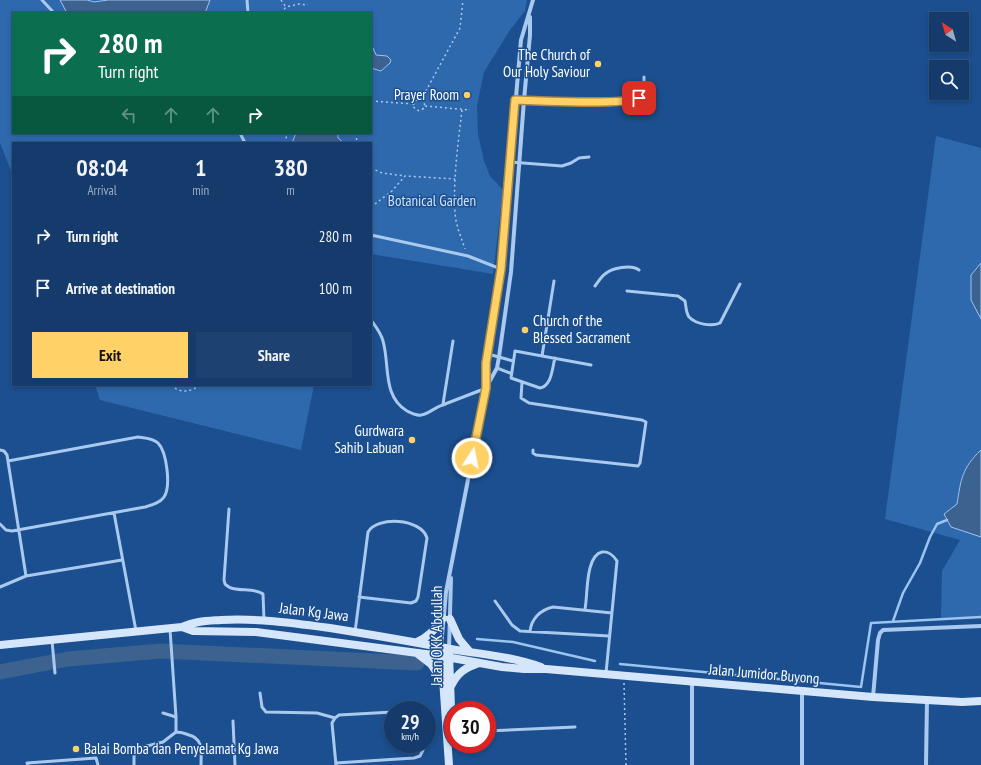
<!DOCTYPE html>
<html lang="en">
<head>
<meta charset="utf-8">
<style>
  body { margin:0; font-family:"PT Sans Narrow",sans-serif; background:#1d4271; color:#f1f3f6; height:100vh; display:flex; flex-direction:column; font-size:15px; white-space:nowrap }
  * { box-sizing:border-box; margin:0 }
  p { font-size:13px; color:#9dadc1 }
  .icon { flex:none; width:22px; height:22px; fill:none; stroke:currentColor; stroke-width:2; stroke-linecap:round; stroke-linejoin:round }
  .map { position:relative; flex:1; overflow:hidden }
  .sheet { position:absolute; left:12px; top:142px; width:360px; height:244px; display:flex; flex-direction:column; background:#143b6b; border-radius:0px; box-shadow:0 2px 6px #0003,0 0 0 1px #33557e }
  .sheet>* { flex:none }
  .hud { position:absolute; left:12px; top:12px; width:360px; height:122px; border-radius:0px; box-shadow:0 2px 6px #0003,0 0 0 1px #33557e; background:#0b6e4f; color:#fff; overflow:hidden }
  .needle { width:26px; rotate:323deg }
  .buttons { position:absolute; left:929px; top:12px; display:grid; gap:8px }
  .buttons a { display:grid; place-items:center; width:40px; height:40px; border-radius:0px; background:#143b6b; box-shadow:0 2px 6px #0003,0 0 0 1px #33557e; font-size:20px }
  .speed { position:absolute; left:384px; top:701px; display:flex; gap:8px; font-size:20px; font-weight:700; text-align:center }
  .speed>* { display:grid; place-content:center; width:52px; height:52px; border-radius:50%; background:#143b6b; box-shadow:0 2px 6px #0003,0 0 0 1px #33557e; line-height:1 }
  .speed small { font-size:10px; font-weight:400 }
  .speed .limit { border:6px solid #d22; background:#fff; color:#111 }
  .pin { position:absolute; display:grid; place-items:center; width:34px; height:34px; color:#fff; margin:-17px; border-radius:8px; box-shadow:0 2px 6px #0006 }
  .me { position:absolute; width:44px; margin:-22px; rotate:11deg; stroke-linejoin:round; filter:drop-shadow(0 0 3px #0008) }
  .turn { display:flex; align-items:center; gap:14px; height:84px; padding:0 20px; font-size:18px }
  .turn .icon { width:52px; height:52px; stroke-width:2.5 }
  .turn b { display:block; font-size:28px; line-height:34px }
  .lanes { display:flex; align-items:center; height:38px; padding:0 20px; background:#0003; justify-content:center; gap:20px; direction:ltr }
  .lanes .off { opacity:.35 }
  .eta { display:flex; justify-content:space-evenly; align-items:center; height:68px; text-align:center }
  .eta b { font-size:24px; font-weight:700; line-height:28px }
  .action { display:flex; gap:8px; margin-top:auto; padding:8px 20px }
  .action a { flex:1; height:46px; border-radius:0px; background:#ffd166; color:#111; font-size:16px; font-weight:700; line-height:46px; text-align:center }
  .action a+a { background:#1d4271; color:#f1f3f6 }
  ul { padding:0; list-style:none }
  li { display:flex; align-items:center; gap:12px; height:52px; padding:0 20px }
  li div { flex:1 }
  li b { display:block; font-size:15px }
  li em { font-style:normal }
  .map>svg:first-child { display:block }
  .green { fill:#2e69ad; fill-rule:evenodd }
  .water { fill:#3c6290; stroke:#9cc4f0 }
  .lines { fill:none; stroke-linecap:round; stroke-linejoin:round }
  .stream { stroke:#9cc4f0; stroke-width:2.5 }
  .river { stroke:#3c6290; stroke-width:15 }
  .path { stroke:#a9c9ee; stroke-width:1.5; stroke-dasharray:2 3; stroke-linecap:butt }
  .lane { stroke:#a9c9ee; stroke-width:3 }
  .street { stroke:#a9c9ee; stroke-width:4 }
  .secondary { stroke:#d6e6fa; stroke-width:8 }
  .route-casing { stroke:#a68842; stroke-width:10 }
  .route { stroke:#ffd166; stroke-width:7 }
  .poi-dot { fill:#ffd166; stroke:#1b4f8f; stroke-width:1.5 }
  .labels { text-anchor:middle; stroke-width:3; stroke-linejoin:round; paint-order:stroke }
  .poi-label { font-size:15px; fill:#fff; stroke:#1b4f8f; text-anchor:end }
  .park-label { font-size:15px; fill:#cfe3fa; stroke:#1b4f8f }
  .street-label { font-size:15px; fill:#fff; stroke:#1b4f8f }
</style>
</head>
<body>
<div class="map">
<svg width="981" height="765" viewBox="0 0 981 765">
  <rect width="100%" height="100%" fill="#1b4f8f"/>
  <path class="green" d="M0,0H527L525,11L510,30L484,72L477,106L478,134L484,161L490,176L503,190L493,274L371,254V143H13V176L0,143ZM13,13H371V133H13Z
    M936,136L981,148V617L941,618L942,571L960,540L885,519Z
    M95,385H314L301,450L100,400Z"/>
  <path class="water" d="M60,0H87L94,2L108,0H210L205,13H67Z
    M373,48L376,55L387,56L391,60L390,63L381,71L371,68V49Z
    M296,133H338V138L344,143H292Z
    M981,263V319L971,300V275Z
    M981,450V537L951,527L944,514L957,504C961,479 962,468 981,450Z"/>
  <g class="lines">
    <path class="stream" d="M893,621L903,593L920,563L930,537L937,524L947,520
      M477,639L513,642L595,661
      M620,664L861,687L871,623L981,617"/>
    <path class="river" d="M0,672L68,659L161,651L417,663"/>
    <path class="path" d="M281,0L286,7
      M281,13L286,7L299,4L308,5
      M413.5 105a5.5 5.5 0 1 1 11 0a5.5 5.5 0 1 1-11 0Z
      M421,100L460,28L463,0
      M371,101L414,104
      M425,106L470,110
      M462,110C458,144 453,179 455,213C456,226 461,237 465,249
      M356,133L357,143
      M284,143L288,133
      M371,168L382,173L405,176
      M371,207L392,191L405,176L455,179
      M171,385C180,394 191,392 200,385
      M624,683L626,765"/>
    <path class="lane" d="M42,0L54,13
      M247,0L248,13
      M515,100L633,101C645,97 644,88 644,77
      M240,133L245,143
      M510,162L562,166L571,163L579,158L589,157
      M371,235L468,256L501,269
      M595,286C598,282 601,277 605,274C612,268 631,264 639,270
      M627,291L678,296L685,301C686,306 686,313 689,317C696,324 711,327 720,323L740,284
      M371,320C376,327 381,333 383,341C390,365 382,396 407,411C411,413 416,416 421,415C429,414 435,407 443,405C457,399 472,394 486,388
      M488,354L513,361
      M542,356L554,281
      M555,358C552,368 552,386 540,388L511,378L515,351L591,365
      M497,368L510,373
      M522,382L521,398L529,403L642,420L646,422L640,463L638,466L536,455L533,453V450
      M443,404L453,341
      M0,450L4,451L7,455L26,576
      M229,509L224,580L225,584C234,594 253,586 263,594L264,620
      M114,513L136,631
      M0,524L6,530L12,531L145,507C152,505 160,503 164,497C171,487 167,452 158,443C153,438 145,438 138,437L8,461
      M0,587L26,576L122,560
      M495,601L512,625L520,631L609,636
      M585,609C588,595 585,556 602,552C609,551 613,555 617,561L606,673
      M355,632L368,532C377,516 421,518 427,538L418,597L416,601L411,603L359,597
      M530,632C531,619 540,610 553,607L612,613
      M52,641L55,673
      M260,693L262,707L266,712L317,713L335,718
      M163,713L176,717
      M233,721L235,765
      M487,731L575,727
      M176,732C181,732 184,733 189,735C204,739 201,752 201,765
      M336,763L414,758L420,756L423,750L422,744
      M28,765L27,763L96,758L98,765
      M134,765V756L139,748L163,742L176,732V717L170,629
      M336,765L332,723L335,718L339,715L393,712"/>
    <path class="street" d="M487,386L497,368L499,357L511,272L524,100L530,35V17
      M441,647L446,592L486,388V363L501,269L521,40L533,0
      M449,649L451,578
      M692,682V765
      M873,697L878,640L880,633L883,630L981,626
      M802,765V691
      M926,765L927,700"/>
    <path class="secondary" d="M450,619L459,639L470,652
      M182,627L193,631L256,632L441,656L502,667L524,669H546L873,697L962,702L981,701
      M417,642C429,637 436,629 443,618
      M0,645L182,627C195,621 207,621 221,620C258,618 293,623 330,628C367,634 403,640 440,647C474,654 508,655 541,667
      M441,650L449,765
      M418,654L431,664L441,679
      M451,686C458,672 465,668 479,663
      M448,720L451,708L449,654"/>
  </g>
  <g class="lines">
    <defs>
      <path id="route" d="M472,458L486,388V363L501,269L515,100C534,101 627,105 639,98"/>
    </defs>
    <use href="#route" class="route-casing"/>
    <use href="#route" class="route"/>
  </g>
  <g class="poi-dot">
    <circle cx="598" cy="64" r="4"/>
    <circle cx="467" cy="95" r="4"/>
    <circle cx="525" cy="330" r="4"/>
    <circle cx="412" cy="440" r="4"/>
    <circle cx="76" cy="749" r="4"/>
  </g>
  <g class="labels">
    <g class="poi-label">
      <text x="590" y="60">The Church of<tspan x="590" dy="17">Our Holy Saviour</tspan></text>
      <text x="459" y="100">Prayer Room</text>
      <text x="533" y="326" text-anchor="start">Church of the<tspan x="533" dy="17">Blessed Sacrament</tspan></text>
      <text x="404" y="436">Gurdwara<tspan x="404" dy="17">Sahib Labuan</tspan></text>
      <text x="84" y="754" text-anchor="start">Balai Bomba dan Penyelamat Kg Jawa</text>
    </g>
    <g class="park-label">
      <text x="432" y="206">Botanical Garden</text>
    </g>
    <g class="street-label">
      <text transform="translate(314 612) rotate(7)" y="5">Jalan Kg Jawa</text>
      <text transform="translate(437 636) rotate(-90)" y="5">Jalan OKK Abdullah</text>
      <text transform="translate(764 674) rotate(5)" y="5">Jalan Jumidor Buyong</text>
    </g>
  </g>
</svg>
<div class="buttons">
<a><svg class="needle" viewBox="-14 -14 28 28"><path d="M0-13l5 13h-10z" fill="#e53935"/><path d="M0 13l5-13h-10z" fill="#9dadc1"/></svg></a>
<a><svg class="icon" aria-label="search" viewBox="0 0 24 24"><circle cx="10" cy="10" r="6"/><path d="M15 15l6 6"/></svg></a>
</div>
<div class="speed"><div>29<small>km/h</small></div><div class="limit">30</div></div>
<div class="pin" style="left:639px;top:98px;background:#d93025"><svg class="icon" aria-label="arrive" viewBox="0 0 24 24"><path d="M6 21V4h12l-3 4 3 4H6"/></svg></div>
<svg class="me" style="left:472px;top:458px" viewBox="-20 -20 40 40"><circle r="17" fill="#ffd166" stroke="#fff" stroke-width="3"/><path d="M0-11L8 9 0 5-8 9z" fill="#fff"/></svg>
<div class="hud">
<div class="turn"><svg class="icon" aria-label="right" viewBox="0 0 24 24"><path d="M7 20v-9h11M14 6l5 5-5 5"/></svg><div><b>280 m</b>Turn right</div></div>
<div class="lanes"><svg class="icon off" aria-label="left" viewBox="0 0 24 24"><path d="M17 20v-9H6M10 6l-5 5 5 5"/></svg><svg class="icon off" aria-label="ahead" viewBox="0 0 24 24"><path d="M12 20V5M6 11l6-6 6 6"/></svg><svg class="icon off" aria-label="ahead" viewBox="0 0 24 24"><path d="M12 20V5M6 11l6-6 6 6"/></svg><svg class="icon" aria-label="right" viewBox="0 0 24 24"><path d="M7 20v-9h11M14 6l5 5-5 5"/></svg></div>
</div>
<section class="sheet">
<div class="eta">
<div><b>08:04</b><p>Arrival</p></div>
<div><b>1</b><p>min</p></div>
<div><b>380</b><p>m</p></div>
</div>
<ul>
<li><svg class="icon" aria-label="right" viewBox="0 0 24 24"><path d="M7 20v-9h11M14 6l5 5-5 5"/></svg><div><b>Turn right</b></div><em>280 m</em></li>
<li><svg class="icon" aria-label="arrive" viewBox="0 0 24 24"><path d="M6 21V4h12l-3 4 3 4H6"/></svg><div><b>Arrive at destination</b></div><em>100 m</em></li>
</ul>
<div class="action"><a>Exit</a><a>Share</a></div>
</section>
</div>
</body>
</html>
